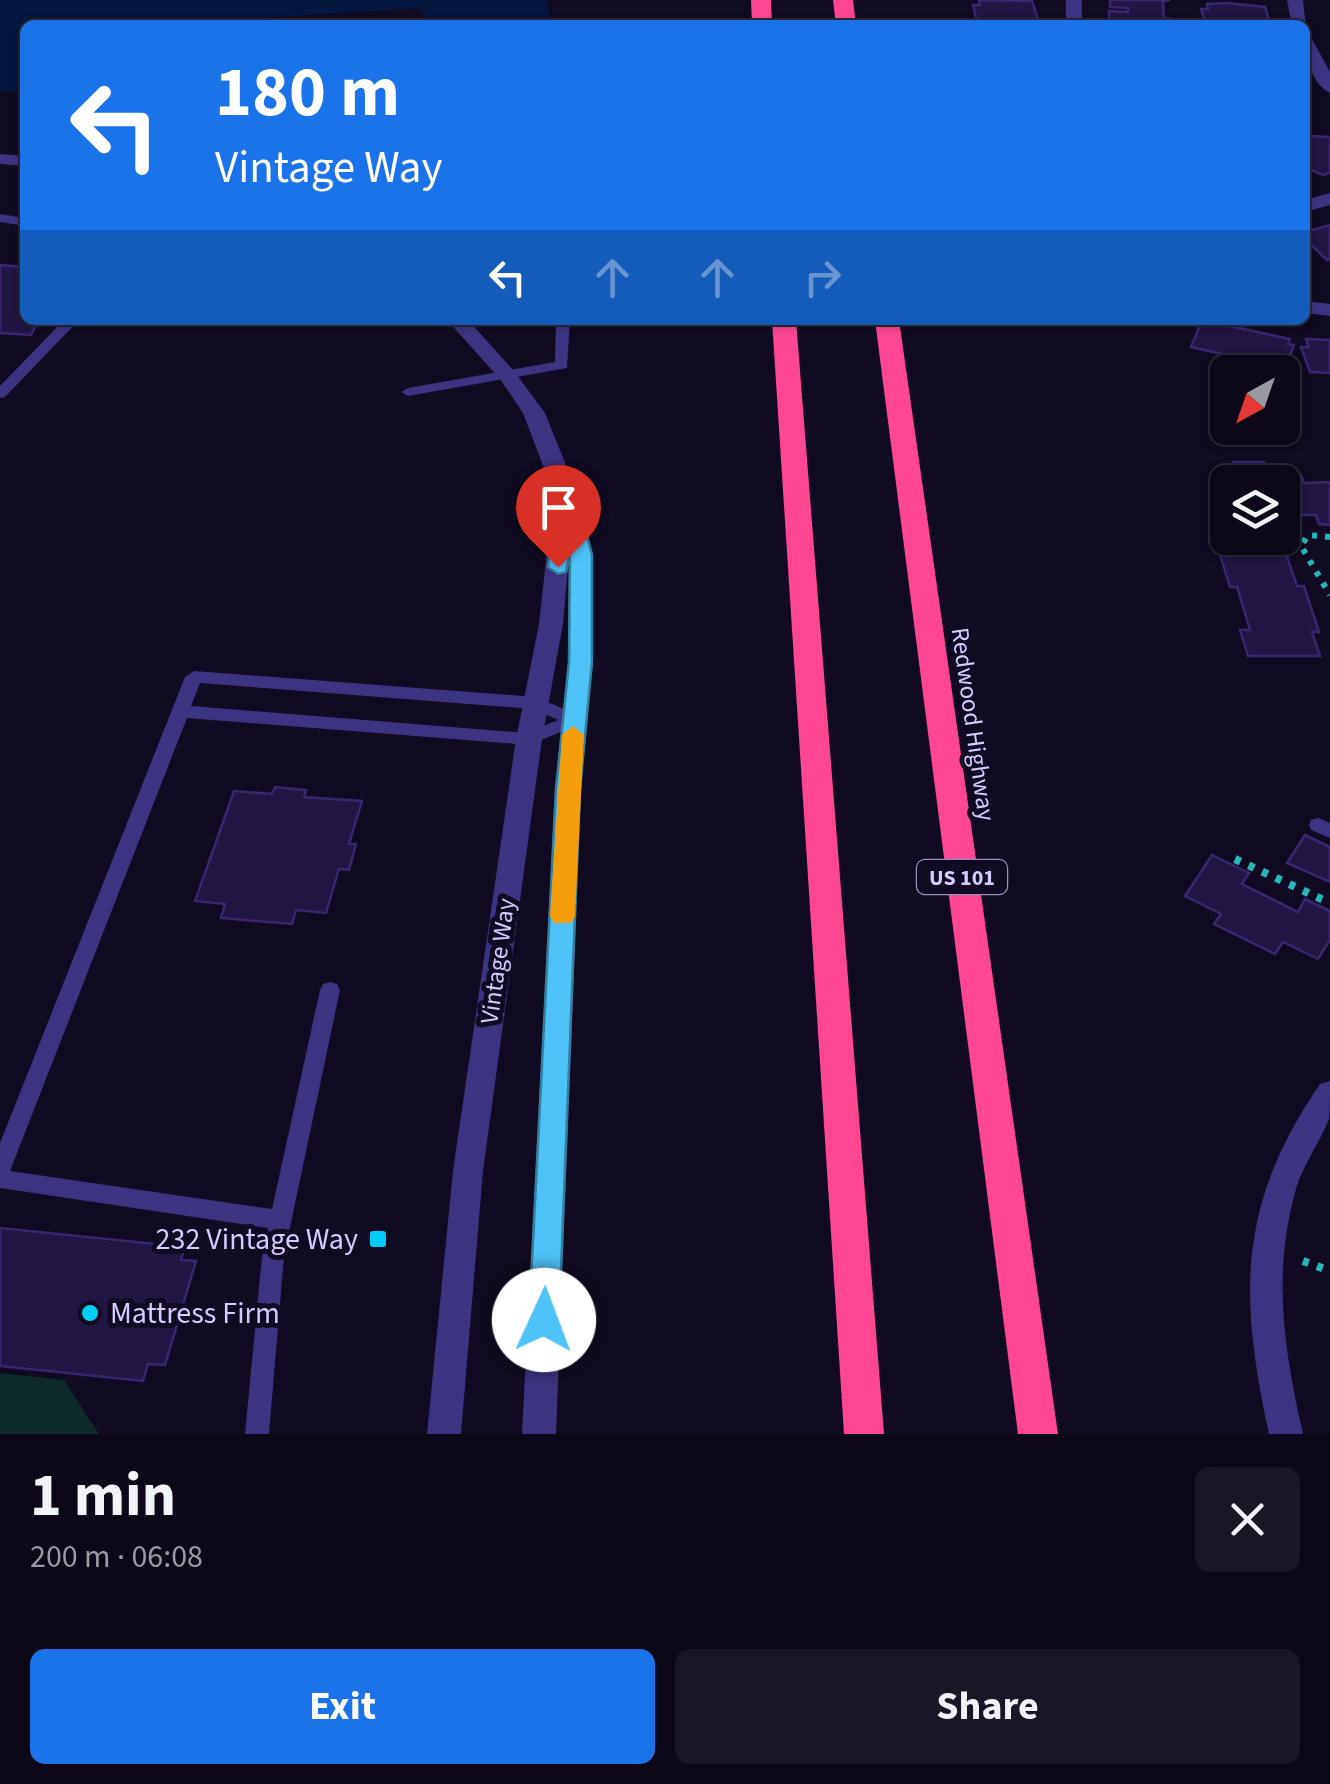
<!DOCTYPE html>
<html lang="en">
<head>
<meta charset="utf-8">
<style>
  body { margin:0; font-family:"Source Sans 3",sans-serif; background:#1a1625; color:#f1f3f6; height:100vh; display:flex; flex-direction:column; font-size:38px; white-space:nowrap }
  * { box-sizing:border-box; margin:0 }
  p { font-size:32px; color:#9a9aa2 }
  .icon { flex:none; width:55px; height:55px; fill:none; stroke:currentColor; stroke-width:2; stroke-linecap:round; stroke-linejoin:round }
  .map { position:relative; height:1434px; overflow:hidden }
  .panel { display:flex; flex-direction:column; background:#0c0818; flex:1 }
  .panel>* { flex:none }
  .guide { position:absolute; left:20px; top:20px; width:1290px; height:305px; border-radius:15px; box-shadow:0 2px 8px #0004,0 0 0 2px #2c2937; background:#1a73e8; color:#fff; overflow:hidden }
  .needle { width:65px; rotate:220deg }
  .tools { position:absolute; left:1210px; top:355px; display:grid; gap:20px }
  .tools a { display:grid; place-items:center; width:90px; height:90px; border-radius:15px; background:#0c0818; box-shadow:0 2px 8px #0004,0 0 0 2px #2c2937; font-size:50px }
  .pin { position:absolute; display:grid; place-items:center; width:85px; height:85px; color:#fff; margin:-102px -42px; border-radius:50% 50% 50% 0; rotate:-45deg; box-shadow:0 0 10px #0007 }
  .pin .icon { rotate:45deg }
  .me { position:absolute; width:110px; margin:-55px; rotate:2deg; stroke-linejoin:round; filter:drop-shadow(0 0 8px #0008) }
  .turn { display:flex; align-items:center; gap:35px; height:210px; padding:0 30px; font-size:45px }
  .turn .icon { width:130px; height:130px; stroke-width:2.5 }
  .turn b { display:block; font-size:70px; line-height:85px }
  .lanes { display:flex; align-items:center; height:95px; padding:0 30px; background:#0003; justify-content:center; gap:50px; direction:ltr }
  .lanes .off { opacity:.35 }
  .round { display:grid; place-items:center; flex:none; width:105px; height:105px; border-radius:15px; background:#1a1625 }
  .summary { display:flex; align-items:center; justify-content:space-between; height:170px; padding:0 30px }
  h1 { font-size:60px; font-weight:700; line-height:75px }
  .primary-button { display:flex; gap:20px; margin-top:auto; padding:20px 30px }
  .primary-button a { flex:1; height:115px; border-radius:15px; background:#1a73e8; color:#fff; font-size:40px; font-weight:700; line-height:115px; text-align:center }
  .primary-button a+a { background:#1a1625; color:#f1f3f6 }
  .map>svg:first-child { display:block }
  .green { fill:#0e2a2b }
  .water { fill:#06173f }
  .building { fill:#221642; stroke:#3a2770; stroke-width:2.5 }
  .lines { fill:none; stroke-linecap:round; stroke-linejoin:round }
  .path-far1 { stroke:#26b7b8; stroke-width:6; stroke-dasharray:5 8; stroke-linecap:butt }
  .path { stroke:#26b7b8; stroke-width:8; stroke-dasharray:6 9; stroke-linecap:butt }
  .service { fill:#3c3382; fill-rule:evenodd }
  .minor { fill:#3c3382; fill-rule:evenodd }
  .tertiary { fill:#3c3382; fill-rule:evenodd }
  .motorway { fill:#ff4692; fill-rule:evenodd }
  .route { fill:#4fc3f7; stroke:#337fa1; stroke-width:2.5 }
  .slow { fill:#f59e0b }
  .poi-dot { fill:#00cdf6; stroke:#100b20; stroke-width:4 }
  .labels { text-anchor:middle; stroke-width:10; stroke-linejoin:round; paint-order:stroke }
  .shield { fill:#100b20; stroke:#9991bc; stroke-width:2.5 }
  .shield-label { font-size:22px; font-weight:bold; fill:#d4cbff }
  .street-label { font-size:25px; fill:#d4cbff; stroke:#100b20 }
  .near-poi-label { font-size:30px; fill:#d4cbff; stroke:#100b20; text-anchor:end }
</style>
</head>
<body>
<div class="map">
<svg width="1330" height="1434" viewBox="0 0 1330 1434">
  <rect width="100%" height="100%" fill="#100b20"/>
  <path class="green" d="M0,1373L64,1380L99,1434H0Z"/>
  <path class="water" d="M0,0H547L552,25H430L420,8L208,21L204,25H25V93L0,91Z"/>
  <path class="building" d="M979,0L1032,1L1040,25H983L977,22L973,5H980Z
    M1110,0H1170L1163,1L1164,18L1173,19V25H1109V11L1128,12V8L1110,7Z
    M1227,3L1265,7L1271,25H1206L1201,9H1208L1207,4Z
    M1311,136L1330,137V173L1323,175L1305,168V137Z
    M1330,225V259L1327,260L1305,239L1310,237L1305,232Z
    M0,265L25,267V320H39L31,335L0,333Z
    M1202,320L1290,339L1288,344L1294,345L1285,368L1191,347Z
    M1306,339L1330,340V373L1310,372L1301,347H1309Z
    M1233,462H1264L1268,475H1301L1304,483L1330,482V525L1319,524L1316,515H1283L1282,482H1240Z
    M1216,542H1282L1297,586H1304L1319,632H1312L1320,656H1248L1240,630H1250L1237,587H1230Z
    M275,787L306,790L304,797L362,801L349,844H356L349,870L339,869L326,913L296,910L292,924L221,918L225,904L195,901L234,791L272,794Z
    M1305,835L1330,847V882L1287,863Z
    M1212,855L1249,873L1242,884L1298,912L1305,899L1330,911V940L1318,959L1283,942L1275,954L1214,924L1221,914L1185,896Z
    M0,1228L185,1247L181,1260L196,1261L165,1365L148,1364L143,1381L0,1366Z"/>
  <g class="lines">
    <path class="path-far1" d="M1330,537L1308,535L1301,546L1330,595"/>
    <path class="path" d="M1235,859L1330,903
      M1303,1261L1330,1271"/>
    <path class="service" d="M0,214L25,218V226L0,222Z
      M64,320H79L5,397L0,398V386Z
      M556,320H570L567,368L408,396L401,392L408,388L555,362Z
      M194,671L536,697L580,716L583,720L580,724L529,745L187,718L10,1171L272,1209L320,990L323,984L330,982L337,984L340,990L284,1256L269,1434H245L262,1256L268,1228L0,1188V1143L185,677ZM200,683L533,709L558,720L527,733L191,706Z
      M1318,818L1330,823V838L1311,830L1309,825L1311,820Z"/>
    <path class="minor" d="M1066,0H1082V25H1066Z
      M1287,0H1303L1306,28L1305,25H1292Z
      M1305,36L1311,37L1330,72V93C1311,83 1305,57 1305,36Z
      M1330,193V205L1305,212V200Z
      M1305,301L1330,304V316L1305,313Z
      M1330,1081C1330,1092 1330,1109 1329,1119C1320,1143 1303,1164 1296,1189C1272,1274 1284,1350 1303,1434H1269C1239,1296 1237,1205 1320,1084Z"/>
    <path class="tertiary" d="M0,154L25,156V166L0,164Z
      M447,320H468L514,371L545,413L576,490L593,555L592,662L581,789L556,1434H522L555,789L568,662L569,555L563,624L542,739L483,1171L461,1434H427L453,1171L516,739L539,624L552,505L556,500L523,413L500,379Z"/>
    <path class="motorway" d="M751,0H771L772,25H752Z
      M833,0H853L856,25H836Z
      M772,320H796L884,1434H844Z
      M875,320H899L1058,1434H1018Z"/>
  </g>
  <path class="route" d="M565,483L575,490L592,555V662L580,789L559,1320L554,1330L544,1334L534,1330L529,1320L556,789L569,662L570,551L566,572L558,574L548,567L555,490Z"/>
  <path class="slow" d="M573,726L584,735L575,916L571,923H554L550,916L562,735Z"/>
  <g class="poi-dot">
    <rect x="368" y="1229" width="20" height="20" rx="5"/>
    <circle cx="90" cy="1313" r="10"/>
  </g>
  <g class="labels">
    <rect class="shield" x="917" y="860" width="90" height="34" rx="8"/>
    <g class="shield-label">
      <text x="962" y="885">US 101</text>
    </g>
    <g class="street-label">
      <text transform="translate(974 724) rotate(82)" y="9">Redwood Highway</text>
      <text transform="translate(497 961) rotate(-82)" y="9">Vintage Way</text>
    </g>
    <g class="near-poi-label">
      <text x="358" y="1249">232 Vintage Way</text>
      <text x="110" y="1323" text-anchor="start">Mattress Firm</text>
    </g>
  </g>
</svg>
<div class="tools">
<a><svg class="needle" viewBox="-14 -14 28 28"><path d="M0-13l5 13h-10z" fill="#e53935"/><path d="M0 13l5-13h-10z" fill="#9a9aa2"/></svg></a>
<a><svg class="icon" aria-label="layers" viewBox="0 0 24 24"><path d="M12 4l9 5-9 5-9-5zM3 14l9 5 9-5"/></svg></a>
</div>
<div class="pin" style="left:558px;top:567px;background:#d93025"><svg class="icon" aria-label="arrive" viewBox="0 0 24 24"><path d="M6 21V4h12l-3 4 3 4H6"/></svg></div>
<svg class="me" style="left:544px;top:1320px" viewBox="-20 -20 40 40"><circle r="19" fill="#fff"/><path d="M0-13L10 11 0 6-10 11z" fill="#4fc3f7"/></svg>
<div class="guide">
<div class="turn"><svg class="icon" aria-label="left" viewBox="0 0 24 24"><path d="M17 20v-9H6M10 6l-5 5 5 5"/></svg><div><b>180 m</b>Vintage Way</div></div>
<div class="lanes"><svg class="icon" aria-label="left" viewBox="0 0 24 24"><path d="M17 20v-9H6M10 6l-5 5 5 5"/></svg><svg class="icon off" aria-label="ahead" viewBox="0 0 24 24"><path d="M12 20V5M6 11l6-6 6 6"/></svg><svg class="icon off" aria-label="ahead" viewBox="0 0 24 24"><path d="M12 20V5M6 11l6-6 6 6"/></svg><svg class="icon off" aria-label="right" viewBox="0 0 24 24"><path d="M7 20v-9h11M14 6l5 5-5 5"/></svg></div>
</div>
</div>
<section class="panel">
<div class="summary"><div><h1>1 min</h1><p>200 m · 06:08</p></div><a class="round"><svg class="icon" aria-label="close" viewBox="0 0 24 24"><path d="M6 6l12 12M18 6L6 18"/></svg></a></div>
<div class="primary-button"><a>Exit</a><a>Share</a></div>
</section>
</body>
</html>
